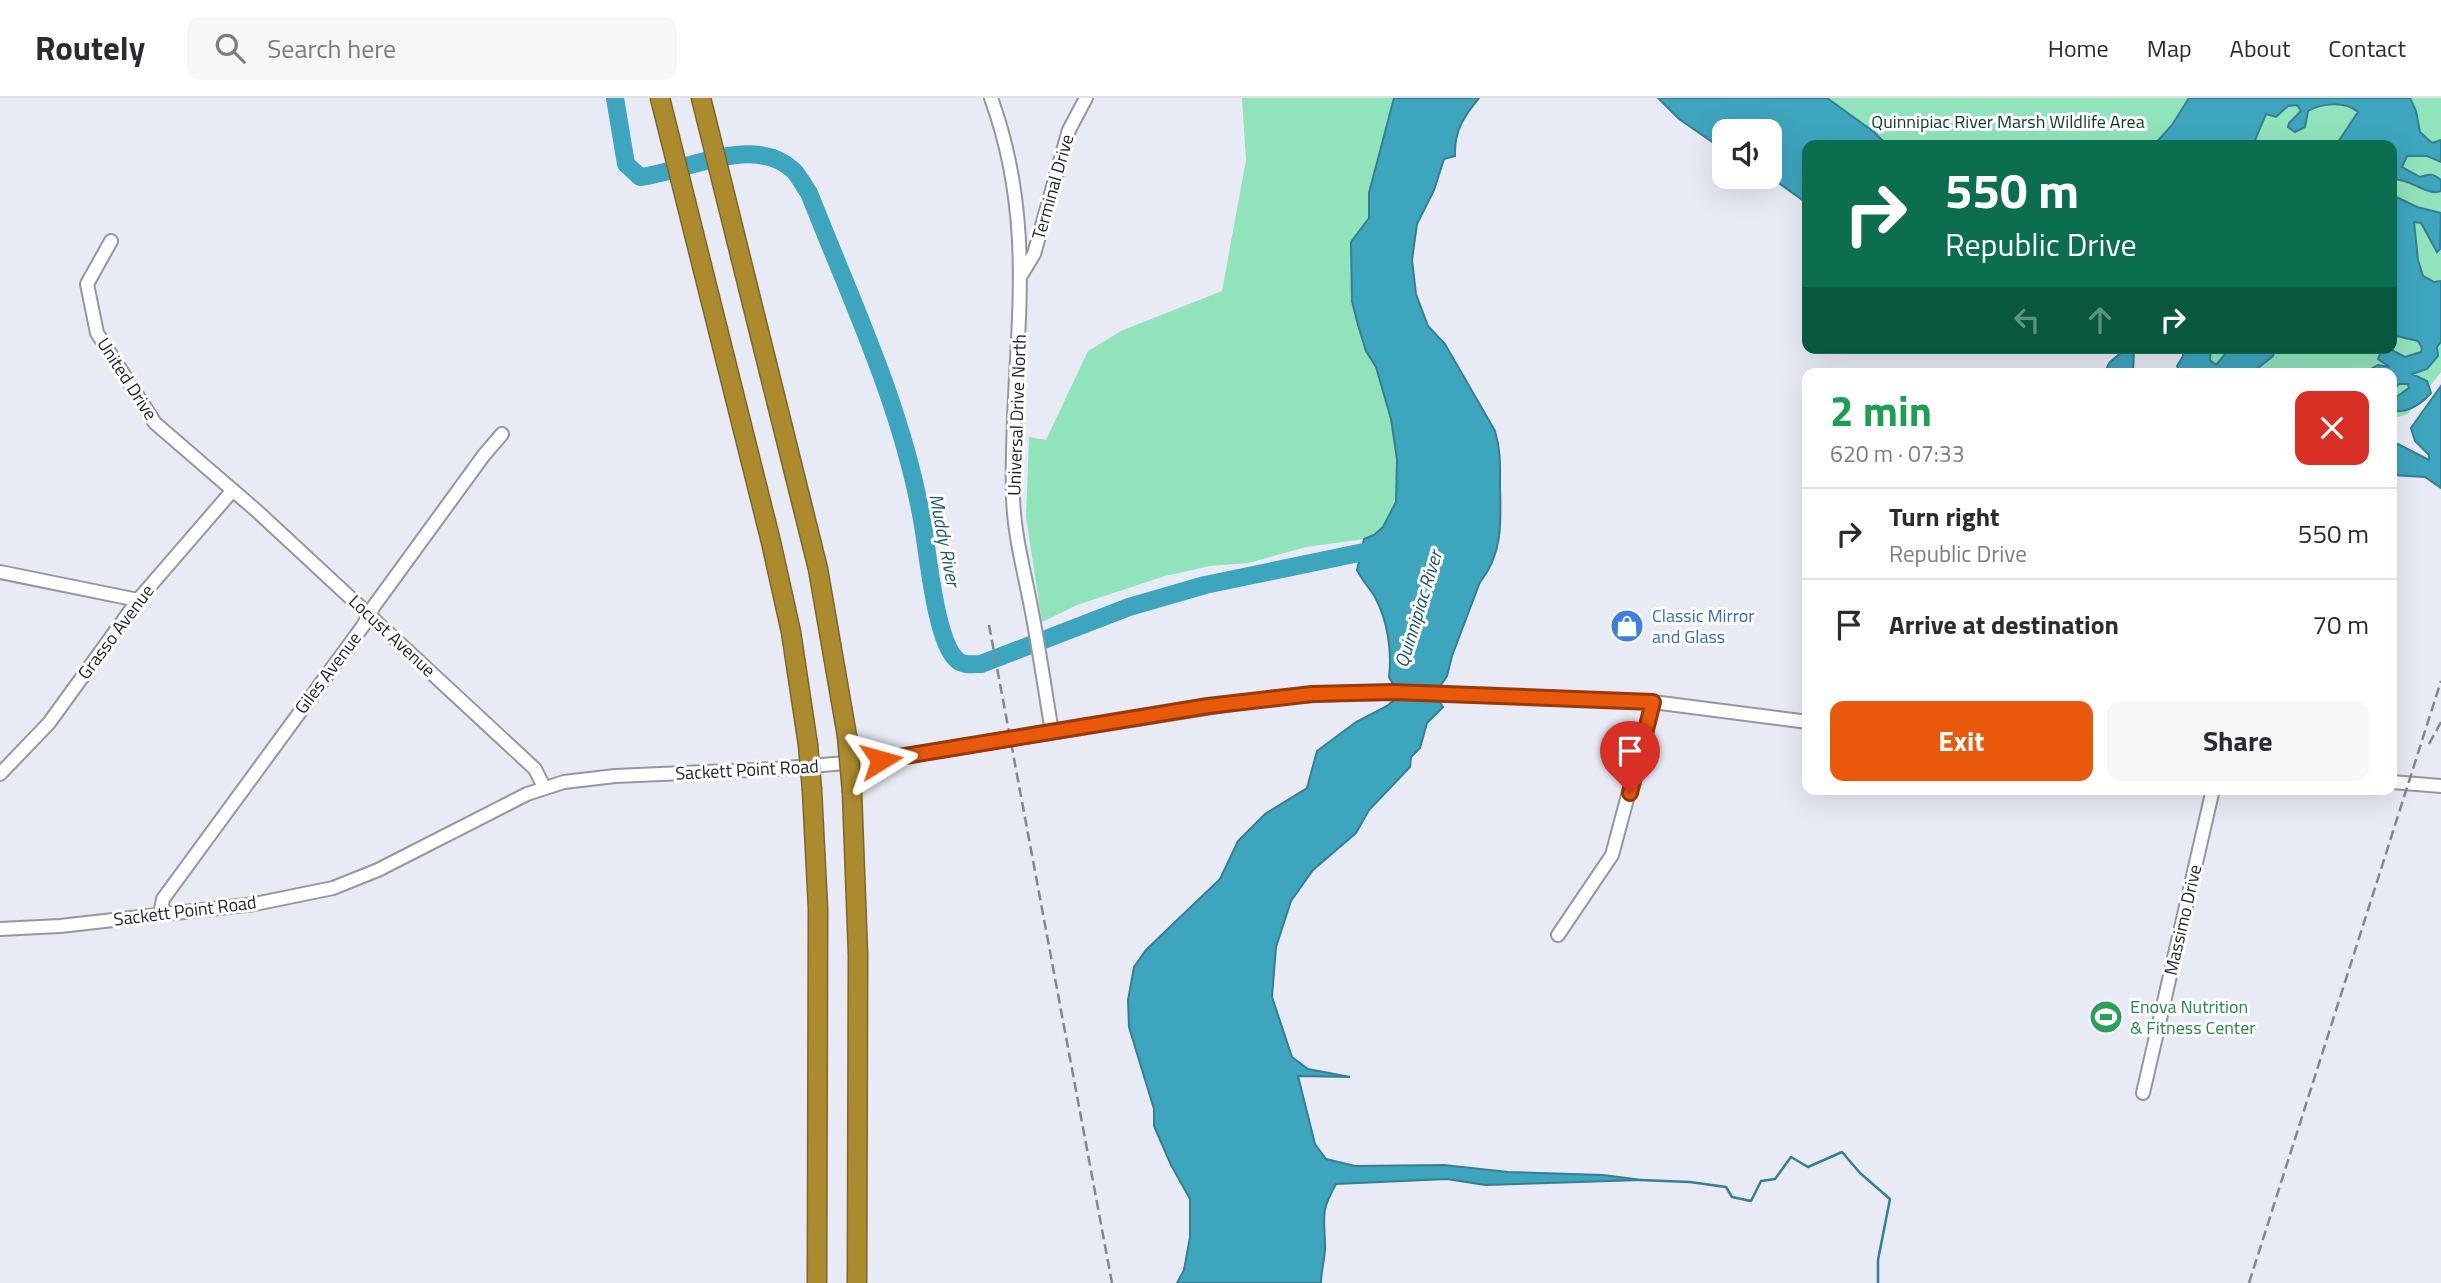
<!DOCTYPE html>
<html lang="en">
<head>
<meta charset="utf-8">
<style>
  body { margin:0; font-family:"Titillium Web",sans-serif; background:#f7f7f7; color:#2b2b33; height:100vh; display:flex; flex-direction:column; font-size:26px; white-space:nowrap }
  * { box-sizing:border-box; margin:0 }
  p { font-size:23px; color:#7c7c81 }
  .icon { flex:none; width:38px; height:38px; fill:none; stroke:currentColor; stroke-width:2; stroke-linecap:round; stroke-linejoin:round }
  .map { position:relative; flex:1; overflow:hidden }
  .side { position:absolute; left:1802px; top:270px; width:595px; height:427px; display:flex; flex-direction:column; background:#fff; border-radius:14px; box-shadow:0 7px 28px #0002 }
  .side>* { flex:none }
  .banner { position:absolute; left:1802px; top:42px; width:595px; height:214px; border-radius:14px; box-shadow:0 7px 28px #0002; background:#0b6e4f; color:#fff; overflow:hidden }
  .fabs { position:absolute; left:1712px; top:21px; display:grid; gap:14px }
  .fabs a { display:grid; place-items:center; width:70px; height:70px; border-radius:14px; background:#fff; box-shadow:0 7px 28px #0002; font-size:35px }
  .pin { position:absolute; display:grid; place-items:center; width:60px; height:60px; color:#fff; margin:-72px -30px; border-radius:50% 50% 50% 0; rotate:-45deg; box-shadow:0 0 7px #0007 }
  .pin .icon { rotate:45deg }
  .me { position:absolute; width:77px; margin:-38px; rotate:82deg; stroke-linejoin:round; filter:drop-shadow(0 0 5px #0008) }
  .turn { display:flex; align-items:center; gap:24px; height:147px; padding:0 28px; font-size:32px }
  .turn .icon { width:91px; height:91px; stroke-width:2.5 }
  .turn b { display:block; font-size:49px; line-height:60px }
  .lanes { display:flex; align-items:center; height:66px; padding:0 28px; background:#0003; justify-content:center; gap:35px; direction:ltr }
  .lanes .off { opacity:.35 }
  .round { display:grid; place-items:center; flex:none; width:74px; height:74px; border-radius:14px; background:#f7f7f7 }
  .head { display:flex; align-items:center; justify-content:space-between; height:119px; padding:0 28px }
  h1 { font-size:42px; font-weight:700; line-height:52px; color:#1e9e55 }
  .cta { display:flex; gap:14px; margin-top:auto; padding:14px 28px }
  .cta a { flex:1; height:80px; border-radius:14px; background:#ea580c; color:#fff; font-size:28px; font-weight:700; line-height:80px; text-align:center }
  .cta a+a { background:#f7f7f7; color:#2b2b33 }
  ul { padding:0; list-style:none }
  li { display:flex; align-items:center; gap:21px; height:91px; padding:0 28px; border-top:2px solid #e1e1e2 }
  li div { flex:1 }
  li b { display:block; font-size:26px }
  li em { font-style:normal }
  header { display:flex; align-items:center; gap:42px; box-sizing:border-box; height:98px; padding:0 35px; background:#fff; border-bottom:2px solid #e1e1e2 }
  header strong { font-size:33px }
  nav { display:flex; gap:38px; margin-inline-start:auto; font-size:24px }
  .search { width:490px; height:63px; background:#f7f7f7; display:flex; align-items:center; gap:18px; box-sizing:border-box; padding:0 24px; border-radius:14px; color:#7c7c81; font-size:26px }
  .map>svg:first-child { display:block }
  .green { fill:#91e3bc }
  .water { fill:#3ea5bf; stroke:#367e91; stroke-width:2 }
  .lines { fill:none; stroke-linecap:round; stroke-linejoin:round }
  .stream { stroke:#367e91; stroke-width:2.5 }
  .river { stroke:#3ea5bf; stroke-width:18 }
  .minor-casing { stroke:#9497a0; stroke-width:16 }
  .highway-casing { stroke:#7c662c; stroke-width:21 }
  .minor { stroke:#fff; stroke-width:12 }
  .highway { stroke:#ac8a2e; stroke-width:18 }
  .rail { stroke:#84868d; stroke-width:2.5; stroke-dasharray:10 5; stroke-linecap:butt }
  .highway-bridge-casing { stroke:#7c662c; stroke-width:21; stroke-linecap:butt }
  .highway-bridge { stroke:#ac8a2e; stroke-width:18 }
  .route-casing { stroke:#983908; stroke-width:18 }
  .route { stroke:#ea580c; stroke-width:12 }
  .labels { text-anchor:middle; stroke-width:6; stroke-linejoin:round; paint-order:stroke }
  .park-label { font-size:18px; fill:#0b3d2a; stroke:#fff }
  .street-label { font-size:18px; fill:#222427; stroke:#fff }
  .shop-label { font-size:18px; fill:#366cbe; stroke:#fff; text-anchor:start }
  .leisure-label { font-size:18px; fill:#27864d; stroke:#fff; text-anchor:start }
  .water-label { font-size:19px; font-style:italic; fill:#1f5765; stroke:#fff }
</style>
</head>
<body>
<header>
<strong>Routely</strong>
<div class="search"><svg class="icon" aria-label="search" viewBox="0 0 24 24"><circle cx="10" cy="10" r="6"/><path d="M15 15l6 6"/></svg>Search here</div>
<nav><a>Home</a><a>Map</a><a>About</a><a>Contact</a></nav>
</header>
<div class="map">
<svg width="2441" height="1185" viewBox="0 0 2441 1185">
  <rect width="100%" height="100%" fill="#e8ebf5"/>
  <path class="green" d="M1242,0H1394L1369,95V120L1351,144L1352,203L1358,227L1366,253L1376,269L1391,321L1396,354L1397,404L1383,429L1374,437L1364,441L1306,449L1248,465L1210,468L1165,478L1077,507L1042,524L1026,419L1029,339L1046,342L1088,253L1121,233L1222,193L1246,62Z
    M1827,0H2189L2172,27L2154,47H1887L1874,34Z
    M2271,0H2441V274L2408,316L2392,321V275H2208L2211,250H2392V47H2253Z"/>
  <path class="water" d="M1394,0H1479C1464,18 1454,33 1455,58L1444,61L1434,92L1417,126L1412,162L1416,196L1428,228L1445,246L1495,333C1501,352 1500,370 1500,389C1501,423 1503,456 1480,484L1452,558L1447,578L1441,587L1440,604L1443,609L1427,625L1420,650L1411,659L1410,669L1369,712L1356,735L1313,772L1291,803L1276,849L1272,899L1292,959L1308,971L1350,979L1298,978L1315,1046L1326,1061L1355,1068L1444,1067L1508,1074L1603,1077L1642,1082L1485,1087L1447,1081L1336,1086C1321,1113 1324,1116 1325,1145C1326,1158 1321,1172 1321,1185H1177L1184,1172L1190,1139V1101L1171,1067L1154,1028V1011L1129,929L1128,902L1134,869L1146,852L1220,781L1238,743L1265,716L1307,690L1317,653L1356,624L1387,608L1393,603V586L1389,579C1392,554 1388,523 1375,499C1370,491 1362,482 1357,472L1364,441L1374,437L1383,429L1396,404L1397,361L1391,321L1376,269L1366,253L1358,227L1352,203L1351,144L1369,120V95Z
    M1658,0H1827L1874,34L1887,47H1808V106L1769,78V33H1724V52L1679,21Z
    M2189,0H2410L2416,13L2420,34L2432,45L2441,42V64L2427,58H2407L2402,69L2420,79C2429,76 2433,75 2441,82V93C2428,99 2410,80 2392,81V47H2336L2358,14C2345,3 2322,5 2308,13L2305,29L2295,34L2288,29L2289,25L2301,13L2297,7L2288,8L2276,19L2266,16L2253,47H2154L2172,27Z
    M2392,97L2417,109L2441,115L2440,151L2437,154L2421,125L2414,124L2418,162L2423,178L2434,184L2441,183V244L2437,249L2438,258L2427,271L2412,276L2427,283L2431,295C2421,306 2408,315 2392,313V302L2409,290L2408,286H2399L2392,293V275H2372L2371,271L2378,267L2390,269L2378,261L2382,251H2390L2405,259L2421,254L2422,250L2418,243L2392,237Z
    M2127,250L2134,253L2133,275H2104L2110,264Z
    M2184,250H2211L2210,262L2216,267L2230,250H2275L2273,258L2252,275H2180L2177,268L2183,258Z
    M2441,288V390L2425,379L2392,377V343L2429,362V357L2415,343L2411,330Z"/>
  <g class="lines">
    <path class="stream" d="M1640,1082L1690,1084L1726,1089L1732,1099L1751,1103L1761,1083L1775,1081L1791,1059L1808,1069L1842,1054L1860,1075L1890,1101L1878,1162V1185"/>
    <path class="river" d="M615,0L626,66L640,79C685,74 753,35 793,72C799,78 804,88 809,95C851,202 902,308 922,422C928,453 935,541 956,561C962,568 973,566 981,566L1129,509L1205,487L1383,450"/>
    <defs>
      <path id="minor" d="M991,0C1042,140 1009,258 1013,399C1014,437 1024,472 1031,509C1039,550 1045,592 1052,634
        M111,143L87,186L97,235L155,325L258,414L535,671L544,689
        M1022,176L1034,156L1069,32L1086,0
        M0,474L138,502
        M0,676L49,625L138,502L233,392
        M2392,684L2441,688
        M160,816L163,801L363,528L374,508L484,357L502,336
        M0,831L60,828L255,806L333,790L378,772L527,696L564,684L615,678L775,671L881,662L1276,599L1381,594L1653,604L1808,624
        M1558,837L1612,757L1653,604
        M2143,995L2213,691"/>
      <path id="highway" d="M660,0L771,444L791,534L808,647
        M701,0L818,471L847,638
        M812,692L818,811L817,1185
        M852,694L858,857L857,1185"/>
    </defs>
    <use href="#minor" class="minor-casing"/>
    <use href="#highway" class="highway-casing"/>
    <use href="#minor" class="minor"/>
    <use href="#highway" class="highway"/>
    <path class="rail" d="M989,527L1112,1185
      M2429,646L2441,624
      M2249,1185L2441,583"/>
    <defs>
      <path id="highway-bridge" d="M847,638L852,694
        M808,647L812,692"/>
    </defs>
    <use href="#highway-bridge" class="highway-bridge-casing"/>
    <use href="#highway-bridge" class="highway-bridge"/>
  </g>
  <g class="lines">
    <defs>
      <path id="route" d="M881,662L1208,608L1312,596L1393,594L1653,604L1630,695"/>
    </defs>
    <use href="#route" class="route-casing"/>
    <use href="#route" class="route"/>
  </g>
  <defs>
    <symbol id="shop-disc" viewBox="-11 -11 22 22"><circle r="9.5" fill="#3f7fe0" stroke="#fff"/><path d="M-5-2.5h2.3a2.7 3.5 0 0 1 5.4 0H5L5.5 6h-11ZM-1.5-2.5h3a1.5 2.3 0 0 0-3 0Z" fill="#fff"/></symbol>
    <symbol id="stadium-disc" viewBox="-11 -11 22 22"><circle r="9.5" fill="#2e9e5b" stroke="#fff"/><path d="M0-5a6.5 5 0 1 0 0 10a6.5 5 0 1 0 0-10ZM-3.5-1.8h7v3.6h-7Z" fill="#fff"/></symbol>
  </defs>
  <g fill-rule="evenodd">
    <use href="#shop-disc" x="1608" y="509" width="38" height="38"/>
    <use href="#stadium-disc" x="2087" y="900" width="38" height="38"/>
  </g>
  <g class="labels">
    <g class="park-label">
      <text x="2008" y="30">Quinnipiac River Marsh Wildlife Area</text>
    </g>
    <g class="street-label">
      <text transform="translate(1053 89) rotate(-74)" y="6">Terminal Drive</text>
      <text transform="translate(127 281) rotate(57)" y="6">United Drive</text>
      <text transform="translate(1017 317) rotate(-88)" y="6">Universal Drive North</text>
      <text transform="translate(116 534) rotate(-53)" y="6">Grasso Avenue</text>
      <text transform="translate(392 538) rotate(43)" y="6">Locust Avenue</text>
      <text transform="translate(328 575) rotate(-53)" y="6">Giles Avenue</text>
      <text transform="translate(747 672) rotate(-3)" y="6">Sackett Point Road</text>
      <text transform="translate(185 813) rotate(-7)" y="6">Sackett Point Road</text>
      <text transform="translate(2183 822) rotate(-77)" y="6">Massimo Drive</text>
    </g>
    <g class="shop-label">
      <text x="1652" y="524">Classic Mirror<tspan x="1652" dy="21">and Glass</tspan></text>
    </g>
    <g class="leisure-label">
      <text x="2130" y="915">Enova Nutrition<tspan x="2130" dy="21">&amp; Fitness Center</tspan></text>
    </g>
    <g class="water-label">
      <text transform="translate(945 442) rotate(79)" y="7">Muddy River</text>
      <text transform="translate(1418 511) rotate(-73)" y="7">Quinnipiac River</text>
    </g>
  </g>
</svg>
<div class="fabs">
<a><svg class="icon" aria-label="sound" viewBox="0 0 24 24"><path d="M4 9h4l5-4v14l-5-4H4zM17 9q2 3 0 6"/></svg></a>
</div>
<div class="pin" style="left:1630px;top:695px;background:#d93025"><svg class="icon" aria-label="arrive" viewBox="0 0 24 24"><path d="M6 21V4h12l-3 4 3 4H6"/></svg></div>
<svg class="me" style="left:881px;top:662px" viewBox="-20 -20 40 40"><path d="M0-17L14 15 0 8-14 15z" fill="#ea580c" stroke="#fff" stroke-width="4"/></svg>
<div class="banner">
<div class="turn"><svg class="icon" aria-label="right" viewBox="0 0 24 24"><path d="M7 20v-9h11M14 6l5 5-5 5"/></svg><div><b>550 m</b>Republic Drive</div></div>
<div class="lanes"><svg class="icon off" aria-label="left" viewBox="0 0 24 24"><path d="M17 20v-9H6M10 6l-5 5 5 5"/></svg><svg class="icon off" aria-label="ahead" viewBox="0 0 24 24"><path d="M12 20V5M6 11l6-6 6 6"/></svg><svg class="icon" aria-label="right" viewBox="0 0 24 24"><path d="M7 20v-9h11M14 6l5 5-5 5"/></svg></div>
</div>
<section class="side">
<div class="head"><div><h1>2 min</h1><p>620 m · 07:33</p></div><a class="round" style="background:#d93025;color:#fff"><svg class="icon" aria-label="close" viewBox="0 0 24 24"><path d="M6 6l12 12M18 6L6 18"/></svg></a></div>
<ul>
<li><svg class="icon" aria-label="right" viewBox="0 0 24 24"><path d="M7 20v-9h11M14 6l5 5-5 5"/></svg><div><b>Turn right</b><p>Republic Drive</p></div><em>550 m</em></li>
<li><svg class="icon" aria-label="arrive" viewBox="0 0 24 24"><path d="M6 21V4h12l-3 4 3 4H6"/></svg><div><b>Arrive at destination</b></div><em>70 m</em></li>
</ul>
<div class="cta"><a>Exit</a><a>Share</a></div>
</section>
</div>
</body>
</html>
